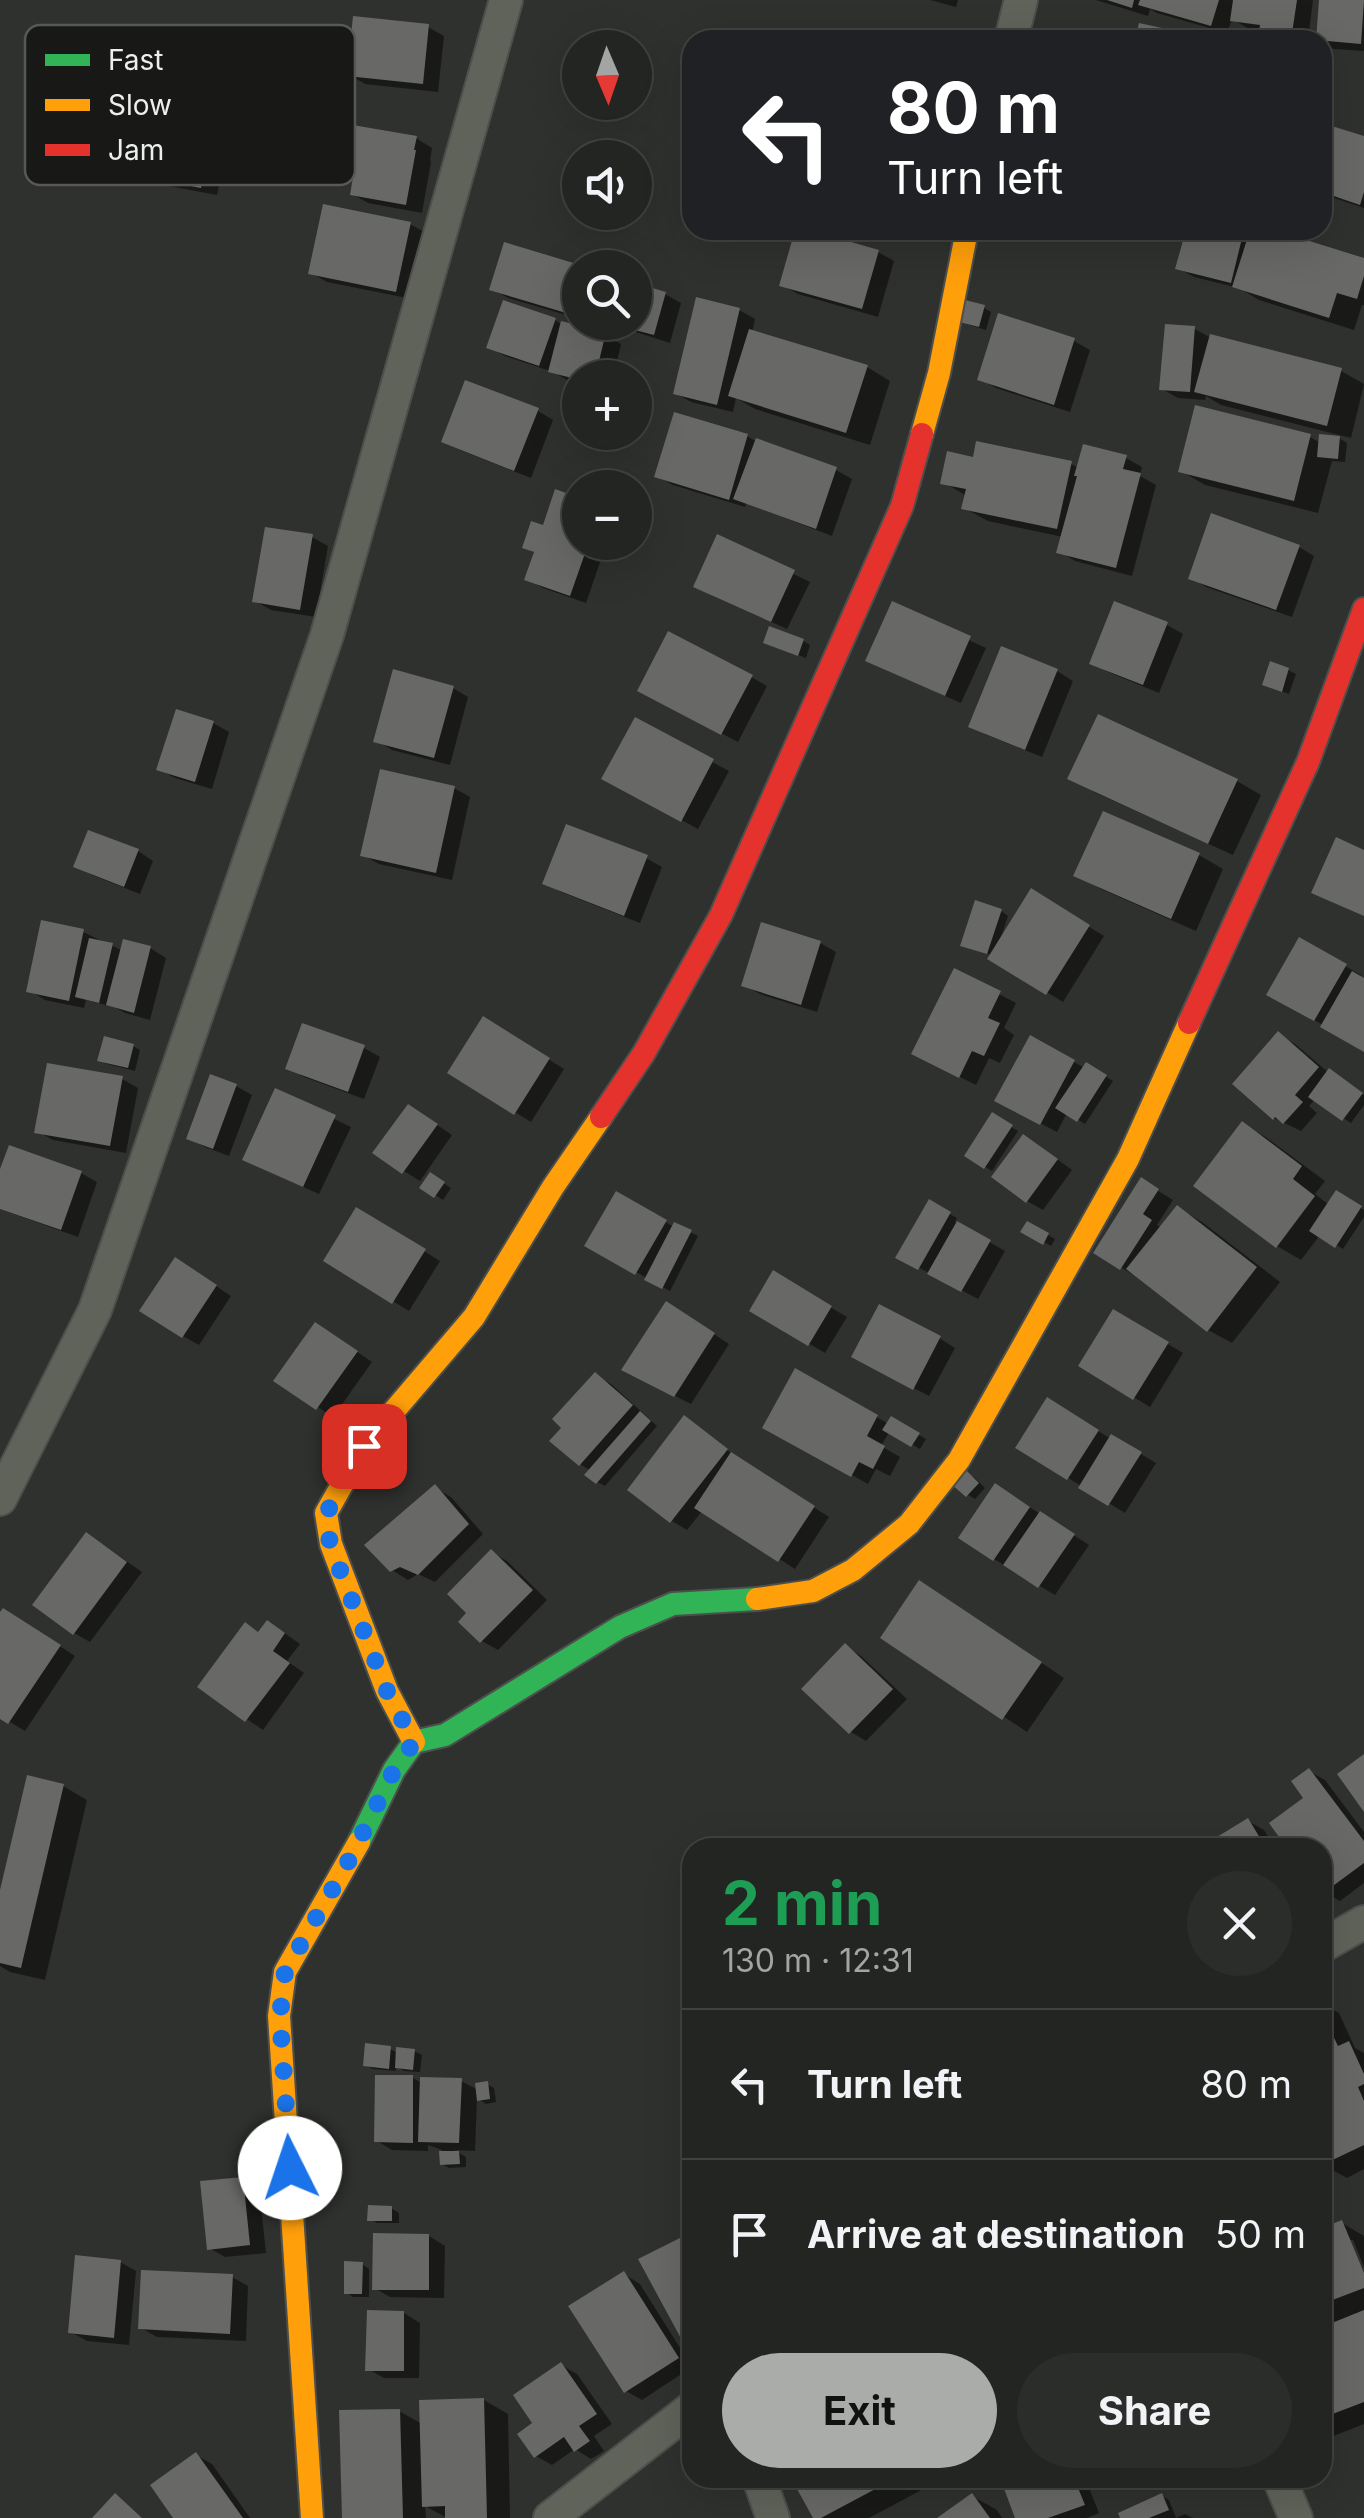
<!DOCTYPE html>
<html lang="en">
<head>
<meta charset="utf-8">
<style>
  body { margin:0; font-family:Inter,sans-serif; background:#2b2d2a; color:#f1f3f6; height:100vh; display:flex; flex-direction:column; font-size:38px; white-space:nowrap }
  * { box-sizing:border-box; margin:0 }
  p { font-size:32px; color:#a3a5a5 }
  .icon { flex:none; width:55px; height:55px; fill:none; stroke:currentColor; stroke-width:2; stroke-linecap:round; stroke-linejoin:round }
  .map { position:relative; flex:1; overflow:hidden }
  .panel { position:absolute; left:682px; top:1838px; width:650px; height:650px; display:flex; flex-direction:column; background:#232522; border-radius:30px; box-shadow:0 10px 40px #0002,0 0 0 2px #404240 }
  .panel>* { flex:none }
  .hud { position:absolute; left:682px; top:30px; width:650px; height:210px; border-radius:30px; box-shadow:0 10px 40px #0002,0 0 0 2px #404240; background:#202124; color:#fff; overflow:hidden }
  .needle { width:65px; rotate:178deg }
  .tools { position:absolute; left:562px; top:30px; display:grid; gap:20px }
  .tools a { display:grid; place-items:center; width:90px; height:90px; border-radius:50%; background:#232522; box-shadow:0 10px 40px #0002,0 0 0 2px #404240; font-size:50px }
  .pin { position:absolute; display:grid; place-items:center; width:85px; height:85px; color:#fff; margin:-42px; border-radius:20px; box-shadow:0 5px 15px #0006 }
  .me { position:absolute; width:110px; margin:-55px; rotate:356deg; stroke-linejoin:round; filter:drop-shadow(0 0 8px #0008) }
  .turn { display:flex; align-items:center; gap:35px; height:210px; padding:0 40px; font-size:45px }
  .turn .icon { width:130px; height:130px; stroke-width:2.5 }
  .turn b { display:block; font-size:70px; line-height:85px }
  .round { display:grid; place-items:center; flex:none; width:105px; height:105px; border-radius:52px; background:#2b2d2a }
  .head { display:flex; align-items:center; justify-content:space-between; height:170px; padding:0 40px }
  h1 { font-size:60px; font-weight:700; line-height:75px; color:#1e9e55 }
  .cta { display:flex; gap:20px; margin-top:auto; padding:20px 40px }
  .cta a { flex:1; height:115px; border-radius:60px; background:#aaacaa; color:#111; font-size:40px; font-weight:700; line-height:115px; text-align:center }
  .cta a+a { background:#2b2d2a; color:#f1f3f6 }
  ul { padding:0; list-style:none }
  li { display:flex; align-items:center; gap:30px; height:150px; padding:0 40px; border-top:2px solid #404240 }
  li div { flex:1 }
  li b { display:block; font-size:38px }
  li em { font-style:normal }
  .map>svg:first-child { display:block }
  .shadow { fill:#0007 }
  .building { fill:#686967 }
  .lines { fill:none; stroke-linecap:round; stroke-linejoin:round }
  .street-casing { stroke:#4d4f4d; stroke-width:36 }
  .fast-casing { stroke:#4d4f4d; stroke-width:26 }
  .slow-casing { stroke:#4d4f4d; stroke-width:26 }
  .jam-casing { stroke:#4d4f4d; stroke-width:26 }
  .street { stroke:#5f6359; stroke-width:32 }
  .fast { stroke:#30b455; stroke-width:22 }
  .slow { stroke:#ff9f0a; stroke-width:22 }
  .jam { stroke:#e5322d; stroke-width:22 }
  .route { stroke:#1a73e8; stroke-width:18; stroke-dasharray:0 32.4 }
  .key { fill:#181917; stroke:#585957; stroke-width:2.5 }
  .key-label { font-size:28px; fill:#edefec }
</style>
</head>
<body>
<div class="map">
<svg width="1364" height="2518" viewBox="0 0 1364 2518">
  <rect width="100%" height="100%" fill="#2f312e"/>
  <path class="shadow" d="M930,0H958L956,7Z
    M1096,0H1313L1308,40H1260L1261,31L1249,29L1232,19L1227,33L1157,13L1150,9L1148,16Z
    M1321,0H1364V51L1334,49L1322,42Z
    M428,27L444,36L438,92L365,84L350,75Z
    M162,87L222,90L238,99L217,195L158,184L142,174Z
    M1322,126L1364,139V208L1322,194Z
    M416,138L432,148L430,161L431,162L422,213L368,203L352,194L358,164L348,162L332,153Z
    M410,224L426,233L412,299L327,282L311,273Z
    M797,230L878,252L894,261L878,317L798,294L782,285Z
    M1188,230H1266L1364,260V305H1362L1354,330L1259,300L1239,288L1194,277L1178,268Z
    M580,268V319L508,298L492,289Z
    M635,286L665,294L681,303L670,343L605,322H635Z
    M984,308L991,312L986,330L966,324Z
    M739,310L755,319L752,332L867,367L890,381L870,445L755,409L736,398L733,412L691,402L675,393Z
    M1000,316L1074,341L1090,350L1070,412L996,388L980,379Z
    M555,320L561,324L605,335L621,344L613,378H580V383L567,380L553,372L505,356L489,347Z
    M1195,329L1211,338L1341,371L1364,384L1351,438L1221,405L1206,396L1205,400L1178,398L1162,389Z
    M538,411L553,420L531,478L460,450L444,441Z
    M747,436L757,442L836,470L852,479L832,536L746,503L745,507L673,485L657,476Z
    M1310,437L1321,443L1339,438L1347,443L1345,462L1332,461L1318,513L1205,485L1181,471Z
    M1126,458L1142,467L1140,476L1156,485L1132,576L1075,561L1059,551L1063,537L988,521L964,508L967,496L943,482L975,460L1071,464L1079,468Z
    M580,501V542H607L586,603L543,588L527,579L536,554L525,547Z
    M312,537L328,546L316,617L271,610L255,601Z
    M718,537L810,582L787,629L711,595Z
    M1299,547L1314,556L1292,617L1206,587L1191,577Z
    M893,605L986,648L961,703L884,669Z
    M1167,625L1183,634L1159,693L1108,672L1092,662Z
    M803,641L810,645L806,658L773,646Z
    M1003,649L1057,671L1073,681L1042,757L987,735L971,726Z
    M1288,670L1296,674L1289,694L1272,688Z
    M751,677L767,686L738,742L656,699Z
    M453,688L468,697L450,765L392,750L376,740Z
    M1099,718L1237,781L1261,795L1233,855L1094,792Z
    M636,721L729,771L698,829L620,787Z
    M213,723L229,732L212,789L175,778L159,769Z
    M454,788L470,797L452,880L379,864L363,855Z
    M138,851L153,861L140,894L92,875L76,866Z
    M1199,855L1223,869L1196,931L1101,889L1077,875Z
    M646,858L662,867L640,923L561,892L545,883Z
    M1032,892L1104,936L1063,1002L990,958L992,955L970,949L1001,911L1008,916L1001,937Z
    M763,925L820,943L836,952L817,1012L760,994L744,985Z
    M83,932L123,951L125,942L150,948L166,958L150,1020L125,1013L107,1003L106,1005L86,1000L84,1008L45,1000L29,990Z
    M1300,941L1361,975L1359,978L1364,981V1049L1270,994Z
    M955,971L1016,1003L1004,1028L1014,1035L1000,1063L989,1058L976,1085L930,1062Z
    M500,1029L564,1069L531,1122L451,1072Z
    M1279,1035L1295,1044L1329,1073L1337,1075L1364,1095V1105L1351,1123L1315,1099L1309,1106L1317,1113L1301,1131L1274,1118Z
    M1031,1039L1085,1068L1087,1065L1113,1081L1085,1124L1067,1113L1057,1132L1013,1109Z
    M133,1046L140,1050L135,1071L107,1064L100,1060Z
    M364,1048L380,1057L364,1099L304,1077L289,1068Z
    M122,1079L138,1088L126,1153L53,1140L37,1131Z
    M236,1086L252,1095L229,1156L205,1147L189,1138Z
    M276,1091L351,1127L319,1194L261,1168Z
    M424,1116L452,1135L420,1181L375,1153Z
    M993,1116L1018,1131L992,1171L968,1156Z
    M1243,1124L1267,1138L1325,1181L1315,1194L1329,1205L1337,1193L1364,1210V1217L1343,1249L1320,1235L1301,1260L1277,1246Z
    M1039,1146L1072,1170L1043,1210L1027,1201Z
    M10,1148L81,1173L97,1182L78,1237L0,1209V1177Z
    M431,1175L451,1188L443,1200L423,1187Z
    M1142,1181L1173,1200L1157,1225L1162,1228L1178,1208L1202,1222L1280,1282L1232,1343L1208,1330L1137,1277L1097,1253Z
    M617,1194L674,1227L675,1225L698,1236L670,1291L588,1245Z
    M930,1203L957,1218L955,1222L1005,1251L978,1299L899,1257Z
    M357,1210L440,1261L409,1311L326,1260Z
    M1028,1224L1055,1239L1051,1246L1024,1231Z
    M191,1269L231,1296L199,1345L183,1336Z
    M774,1274L847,1317L825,1353L752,1310Z
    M1114,1312L1183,1353L1150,1407L1081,1365Z
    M683,1314L729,1344L691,1404L640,1378Z
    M331,1334L372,1362L333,1417L277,1380Z
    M939,1338L955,1348L929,1396L870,1365Z
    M796,1372L889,1424L892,1419L926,1439L920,1449L890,1431L881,1446L900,1457L890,1476L876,1469L868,1484L766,1427Z
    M595,1375L611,1384L657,1426L605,1486L597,1482L591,1471L580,1464Z
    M1063,1409L1111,1439L1112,1437L1156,1463L1125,1513L1018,1447Z
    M700,1428L741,1461L829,1517L795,1569L703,1510L687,1530L672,1521Z
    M973,1476L985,1488L975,1499L968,1495Z
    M435,1488L451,1497L483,1534L435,1582L418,1574L408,1580L392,1570Z
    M1012,1496L1089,1545L1055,1595L994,1559Z
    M102,1544L142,1572L90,1642L74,1633Z
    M491,1552L507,1561L547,1600L498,1650L482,1641L470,1613Z
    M944,1597L1064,1678L1027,1732L883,1637Z
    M0,1617L20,1620L75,1656L25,1731L0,1716Z
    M283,1632L300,1644L287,1661L304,1673L263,1730L201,1687L260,1634Z
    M845,1646L861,1656L907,1699L866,1741L851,1732Z
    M1309,1771L1325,1780L1364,1832V1883L1340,1901L1324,1892L1322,1848L1307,1798Z
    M63,1786L87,1800L45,1980L10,1972L0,1966V1901Z
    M1248,1821L1264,1830L1275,1848H1204Z
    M1322,2004L1339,2013L1355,2048L1364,2053V2169L1347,2178L1322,2164Z
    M390,2049L398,2053L414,2051L422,2055L420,2072L404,2071L396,2066V2071L373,2069L365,2065Z
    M413,2078L422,2083L461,2081L478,2090L487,2084L494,2088L496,2102L486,2104L477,2098L475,2151L454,2150L466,2157V2167L449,2168L442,2164V2150L428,2145V2151L392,2150L377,2141Z
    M243,2179L259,2188L266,2253L225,2257L209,2248Z
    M391,2208L399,2213V2223H377L370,2219Z
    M1342,2223L1364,2236V2267L1353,2240H1347L1364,2280V2424L1331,2437L1322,2432V2231Z
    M692,2235V2346L686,2342L642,2260Z
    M429,2236L445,2246L444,2298L390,2297L374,2288Z
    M120,2262L136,2271L129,2345L87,2341L71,2332Z
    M362,2264L369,2269V2297H353L346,2292Z
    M624,2274L640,2284L692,2367L642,2400L626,2391Z
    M232,2277L248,2286L246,2341L157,2337L141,2328Z
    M404,2313L420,2323L419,2378H384L368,2369Z
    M561,2365L577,2374L612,2424L594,2436L604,2451L591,2459L575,2449L552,2465L536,2456V2424Z
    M484,2400L508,2414L510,2518H447L425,2506L426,2518H344L399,2411L422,2424Z
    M196,2455L212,2464L250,2518H176Z
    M793,2478H944L869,2518H815Z
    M1003,2478H1085L1099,2513L1087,2518H1018Z
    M972,2496L997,2510L1002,2518H941Z
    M1162,2496L1169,2500L1176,2518L1185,2514L1193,2518H1123Z"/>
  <path class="building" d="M1107,0H1134L1132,8Z
    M1140,0H1219L1211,26L1138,5Z
    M1233,0H1297L1291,40H1258L1260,25L1230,21Z
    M1319,0H1364L1361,44L1316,40Z
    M353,16L429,24L423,84L347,76Z
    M1139,23L1208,38V40H1135Z
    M161,74L223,87L201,188L139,176L157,91L155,92L156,82L160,83Z
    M335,122L417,136L414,150H416L406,205L350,195L356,159L330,154Z
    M1322,123L1364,136V192L1360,205L1322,192Z
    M323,204L411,222L396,292L308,274Z
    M795,230H809L879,250L862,309L779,286Z
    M1186,230H1244L1231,283L1175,269Z
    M1250,230H1274L1364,258V276L1357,299L1337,293L1329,318L1232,287Z
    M504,242L580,265V292L573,315L489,290Z
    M635,283L666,292L654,335L612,324L635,322Z
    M696,297L740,308L717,405L673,394Z
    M961,299L985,305L979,327L955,321Z
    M503,300L556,318L539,366L486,348Z
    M998,313L1075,338L1054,405L977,380Z
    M561,321L606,332L595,378H580V380L548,372Z
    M1165,324L1195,326L1190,392L1159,390Z
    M749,329L868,365L846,433L728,396Z
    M1210,334L1342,368L1327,426L1194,392Z
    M465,380L539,408L514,471L441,442Z
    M1195,405L1311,434L1294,501L1178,472Z
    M674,412L748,434L729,500L654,477Z
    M1319,434L1340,436L1338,459L1317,457Z
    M756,438L837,467L816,529L733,499Z
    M976,441L1072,461L1057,529L961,509L966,489L940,484L947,451L973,457Z
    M1083,444L1127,455L1123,469L1141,473L1116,568L1056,553L1077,476H1074Z
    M555,489L580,498V542H589L570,596L524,580L534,552L522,548L531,521L543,525Z
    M1211,513L1300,545L1276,610L1188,579Z
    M265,527L313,534L300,610L252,602Z
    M717,534L795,570L771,622L693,587Z
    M892,601L971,636L945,696L865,661Z
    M1114,601L1168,622L1143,685L1089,664Z
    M769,626L804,639L798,656L763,643Z
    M668,631L753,675L721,735L637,691Z
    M1001,646L1058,669L1025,750L968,727Z
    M1270,661L1289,668L1282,692L1262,685Z
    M393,669L454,686L434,758L373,742Z
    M176,709L214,721L195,782L156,770Z
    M1098,714L1238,779L1208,844L1067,779Z
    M635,717L714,759L681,822L601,779Z
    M380,769L455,786L436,873L360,856Z
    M1103,811L1200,853L1171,919L1073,876Z
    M566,824L648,855L624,916L542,884Z
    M88,830L139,849L124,887L73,867Z
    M1336,837L1364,850V916L1311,893Z
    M1031,888L1090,925L1046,995L987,959Z
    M975,900L1002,909L987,954L960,946Z
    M41,920L84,929L69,1001L26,992Z
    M761,922L821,941L801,1005L741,986Z
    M1299,937L1347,964L1314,1021L1266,995Z
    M89,938L113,943L99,1003L75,997Z
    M123,939L151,946L134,1013L106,1005Z
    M954,968L1001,991L988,1018L1000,1023L984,1056L972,1051L959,1078L911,1054Z
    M1352,971L1364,978V1052L1320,1027Z
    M483,1016L550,1058L514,1115L447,1073Z
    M302,1023L365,1045L348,1092L285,1069Z
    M1278,1031L1319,1067L1295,1095L1303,1102L1283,1124L1275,1117L1273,1120L1232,1084Z
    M1030,1035L1075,1060L1040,1125L994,1101Z
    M104,1036L134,1044L128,1068L97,1061Z
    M1086,1062L1107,1075L1077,1122L1055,1108Z
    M47,1063L123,1076L110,1146L34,1133Z
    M1329,1068L1363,1093L1342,1121L1308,1097Z
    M210,1074L237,1084L213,1149L186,1139Z
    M275,1088L336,1115L303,1187L242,1160Z
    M408,1104L438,1124L402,1174L372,1153Z
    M992,1112L1013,1125L984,1169L964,1156Z
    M1242,1121L1302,1166L1293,1179L1315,1196L1276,1248L1193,1186Z
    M1023,1134L1058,1159L1026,1203L991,1177Z
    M9,1145L82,1171L61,1230L0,1209V1169Z
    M430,1172L445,1182L434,1198L419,1188Z
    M1141,1177L1159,1189L1143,1214L1152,1220L1120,1270L1093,1253Z
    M1336,1190L1362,1206L1335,1248L1309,1231Z
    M616,1191L667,1220L635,1275L584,1246Z
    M929,1199L951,1212L918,1270L895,1258Z
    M1177,1205L1257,1267L1207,1332L1126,1269Z
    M356,1207L426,1249L392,1304L323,1261Z
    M957,1221L991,1240L961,1292L927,1274Z
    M1027,1221L1049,1233L1043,1245L1020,1232Z
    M674,1222L692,1230L662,1289L644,1280Z
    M175,1257L217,1285L182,1338L139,1311Z
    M773,1270L832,1306L808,1346L749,1311Z
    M666,1301L715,1333L674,1397L621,1370Z
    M879,1304L941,1336L913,1390L851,1357Z
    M1113,1309L1169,1342L1133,1400L1078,1366Z
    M315,1322L358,1351L316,1410L273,1381Z
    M795,1368L878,1415L867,1436L885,1446L873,1469L859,1462L851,1477L762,1428Z
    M595,1372L633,1405L579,1466L549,1441L561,1428L552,1419Z
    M1047,1397L1099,1430L1067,1480L1015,1448Z
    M640,1411L651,1421L596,1484L584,1475Z
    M684,1415L728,1449L670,1523L627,1490Z
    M891,1416L920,1433L911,1447L882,1430Z
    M1111,1434L1142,1452L1108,1506L1078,1488Z
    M731,1452L815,1506L778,1562L694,1508Z
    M965,1469L979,1483L966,1497L951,1484Z
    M995,1483L1030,1507L993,1561L958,1538Z
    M435,1484L469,1524L418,1575L400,1567L390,1572L364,1545Z
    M1040,1511L1075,1534L1038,1588L1003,1565Z
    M86,1532L127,1562L73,1635L32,1605Z
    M491,1549L533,1590L480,1643L458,1622L466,1613L447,1594Z
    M919,1580L1042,1662L1002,1720L880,1638Z
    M3,1608L61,1645L8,1724L0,1719V1612Z
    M267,1620L285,1633L273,1651L290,1663L245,1722L197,1687L245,1622L258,1632Z
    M845,1643L893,1689L849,1734L801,1689Z
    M1364,1754V1812L1337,1774Z
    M1309,1768L1364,1841V1863L1322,1894V1848H1287L1269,1823L1303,1798L1291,1781Z
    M27,1775L64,1784L21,1968L0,1963V1890Z
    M1248,1818L1266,1848H1199Z
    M1322,2013L1338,2046L1349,2041L1364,2074V2084L1358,2087L1364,2101V2145L1322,2165Z
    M365,2043L391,2046L389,2069L363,2066Z
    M396,2047L415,2049L413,2070L395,2068Z
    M375,2075H413V2143L374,2142Z
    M420,2077L462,2078L459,2143L418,2142Z
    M488,2081L490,2099L477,2101L475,2083Z
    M439,2151H459L460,2164L440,2165Z
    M243,2177L250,2245L207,2250L200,2181Z
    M368,2205L392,2206V2221H367Z
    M1342,2220L1364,2273V2288L1322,2304V2228Z
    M692,2232V2340L684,2344L638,2259Z
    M373,2233L429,2234V2290H372Z
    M75,2255L121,2260L114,2338L68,2333Z
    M344,2261L363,2262L362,2294H344Z
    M141,2270L233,2274L230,2334L138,2329Z
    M624,2271L679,2358L624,2393L568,2306Z
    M367,2310L404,2311V2371H365Z
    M1364,2310V2402L1322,2418V2327Z
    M561,2362L597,2414L579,2426L590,2441L574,2452L564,2437L534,2458L517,2434L532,2423L513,2395Z
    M484,2398L487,2518H445V2506L422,2507L419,2400Z
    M400,2409L403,2518H342L339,2410Z
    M196,2452L243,2518H173L150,2485Z
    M791,2478H896L821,2518H813Z
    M1000,2478H1074L1085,2505L1048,2518H1015Z
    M115,2493L142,2518H92Z
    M972,2493L990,2518H937Z
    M1162,2493L1169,2510L1149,2518H1120L1118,2513Z"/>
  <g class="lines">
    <defs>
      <path id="street" d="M1011,40L1021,0
        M0,1499L95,1310L327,635L506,0
        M1322,1946L1364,1922
        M759,2478L773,2518
        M1279,2478L1296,2518
        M550,2518L692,2408"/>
      <path id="fast" d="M359,1842L394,1770L414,1742L445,1735L620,1627L673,1604L757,1599"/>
      <path id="slow" d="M922,434L939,373L967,230
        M757,1599L813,1591L853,1570L909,1524L959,1460L1128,1159L1189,1023
        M414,1742L387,1691L331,1544L326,1513L364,1446L474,1317L553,1187L601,1117
        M312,2518L279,2016L285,1972L359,1842"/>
      <path id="jam" d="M1189,1023L1308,762L1364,609
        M601,1117L644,1053L721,915L902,506L922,434"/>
    </defs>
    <use href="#street" class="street-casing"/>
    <use href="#fast" class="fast-casing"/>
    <use href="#slow" class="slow-casing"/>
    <use href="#jam" class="jam-casing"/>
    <use href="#street" class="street"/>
    <use href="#fast" class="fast"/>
    <use href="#slow" class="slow"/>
    <use href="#jam" class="jam"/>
  </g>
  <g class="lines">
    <path class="route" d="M290,2168L280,2016L285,1972L352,1855L394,1770L414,1742L387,1691L330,1544L326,1514L364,1446"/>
  </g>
  <rect x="25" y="25" width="330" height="160" rx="15" class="key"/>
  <rect x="45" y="54" width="45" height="12" fill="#30b455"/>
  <rect x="45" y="99" width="45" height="12" fill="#ff9f0a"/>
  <rect x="45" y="144" width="45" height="12" fill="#e5322d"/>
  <g class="key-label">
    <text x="108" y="70">Fast</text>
    <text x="108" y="115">Slow</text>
    <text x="108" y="160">Jam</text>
  </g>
</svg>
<div class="tools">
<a><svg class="needle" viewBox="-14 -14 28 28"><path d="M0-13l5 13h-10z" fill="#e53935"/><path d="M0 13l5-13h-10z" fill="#a3a5a5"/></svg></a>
<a><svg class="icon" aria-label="sound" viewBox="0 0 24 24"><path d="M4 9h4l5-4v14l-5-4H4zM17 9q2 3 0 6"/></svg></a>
<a><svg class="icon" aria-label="search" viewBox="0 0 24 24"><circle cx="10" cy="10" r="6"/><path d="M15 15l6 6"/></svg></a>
<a>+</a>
<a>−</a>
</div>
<div class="pin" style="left:364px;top:1446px;background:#d93025"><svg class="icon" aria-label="arrive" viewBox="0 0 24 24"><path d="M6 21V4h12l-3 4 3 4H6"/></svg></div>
<svg class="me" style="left:290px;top:2168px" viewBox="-20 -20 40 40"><circle r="19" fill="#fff"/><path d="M0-13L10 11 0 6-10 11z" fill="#1a73e8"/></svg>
<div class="hud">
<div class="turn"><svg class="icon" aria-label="left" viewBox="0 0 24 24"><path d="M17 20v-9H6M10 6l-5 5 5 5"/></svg><div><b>80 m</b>Turn left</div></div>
</div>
<section class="panel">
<div class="head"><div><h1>2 min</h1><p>130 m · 12:31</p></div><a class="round"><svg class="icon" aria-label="close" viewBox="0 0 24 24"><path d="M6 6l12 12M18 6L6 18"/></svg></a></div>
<ul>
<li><svg class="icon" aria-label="left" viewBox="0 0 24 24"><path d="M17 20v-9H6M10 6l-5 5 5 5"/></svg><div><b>Turn left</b></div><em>80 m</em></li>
<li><svg class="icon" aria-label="arrive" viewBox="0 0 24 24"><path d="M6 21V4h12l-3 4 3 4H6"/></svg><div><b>Arrive at destination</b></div><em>50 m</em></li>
</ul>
<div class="cta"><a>Exit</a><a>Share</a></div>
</section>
</div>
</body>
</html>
